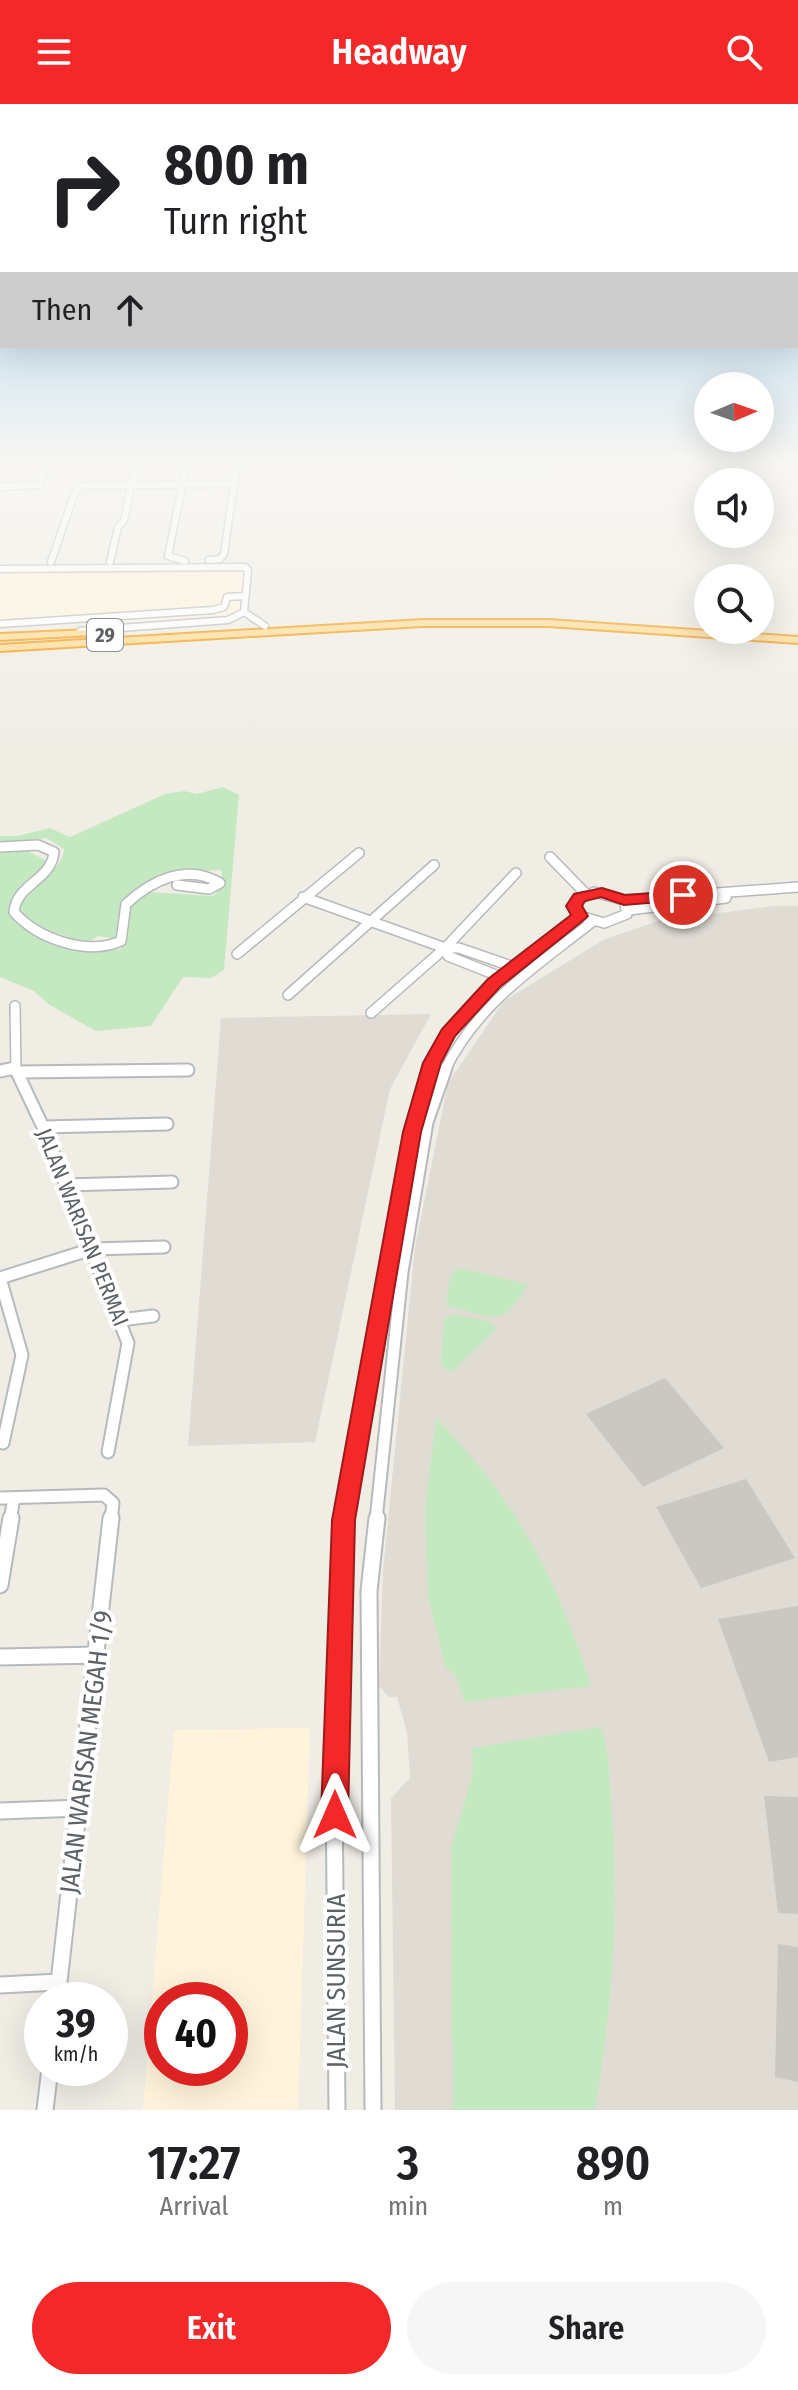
<!DOCTYPE html>
<html lang="en">
<head>
<meta charset="utf-8">
<style>
  body { margin:0; font-family:"Fira Sans Condensed",sans-serif; background:#f6f6f6; color:#202124; height:100vh; display:flex; flex-direction:column; font-size:30px; white-space:nowrap }
  * { box-sizing:border-box; margin:0 }
  p { font-size:26px; color:#757577 }
  .icon { flex:none; width:44px; height:44px; fill:none; stroke:currentColor; stroke-width:2; stroke-linecap:round; stroke-linejoin:round }
  .map { position:relative; height:2006px; overflow:hidden }
  .drawer { display:flex; flex-direction:column; background:#fff; flex:1 }
  .drawer>* { flex:none }
  .hud { position:absolute; left:0px; top:0px; width:798px; height:244px; box-shadow:0 8px 32px #0002; background:#fff; color:#202124; overflow:hidden }
  .needle { width:52px; rotate:88deg }
  .tools { position:absolute; left:694px; top:268px; display:grid; gap:16px }
  .tools a { display:grid; place-items:center; width:80px; height:80px; border-radius:50%; background:#fff; box-shadow:0 8px 32px #0002; font-size:40px }
  .speed { position:absolute; left:24px; top:1878px; display:flex; gap:16px; font-size:40px; font-weight:700; text-align:center }
  .speed>* { display:grid; place-content:center; width:104px; height:104px; border-radius:50%; background:#fff; box-shadow:0 8px 32px #0002; line-height:1 }
  .speed small { font-size:20px; font-weight:400 }
  .speed .limit { border:12px solid #d22; background:#fff; color:#111 }
  .pin { position:absolute; display:grid; place-items:center; width:68px; height:68px; color:#fff; margin:-34px; border:4px solid #fff; border-radius:50%; box-shadow:0 2px 8px #0007 }
  .me { position:absolute; width:88px; margin:-44px; rotate:0deg; stroke-linejoin:round; filter:drop-shadow(0 0 6px #0008) }
  .turn { display:flex; align-items:center; gap:28px; height:168px; padding:0 32px; font-size:36px }
  .turn .icon { width:104px; height:104px; stroke-width:2.5 }
  .turn b { display:block; font-size:56px; line-height:68px }
  .then { display:flex; align-items:center; height:76px; padding:0 32px; background:#0003; gap:16px; font-size:30px }
  .eta { display:flex; justify-content:space-evenly; align-items:center; height:136px; text-align:center }
  .eta b { font-size:48px; font-weight:600; line-height:56px }
  .action { display:flex; gap:16px; margin-top:auto; padding:16px 32px }
  .action a { flex:1; height:92px; border-radius:48px; background:#f42828; color:#fff; font-size:32px; font-weight:600; line-height:92px; text-align:center }
  .action a+a { background:#f6f6f6; color:#202124 }
  header { display:flex; justify-content:space-between; align-items:center; height:104px; padding:0 32px; background:#f42828; color:#fff; font-size:36px; font-weight:600 }
  .map>svg:first-child { display:block }
  .commercial { fill:#fff4db; fill-rule:evenodd }
  .education { fill:#e0dcd4 }
  .green { fill:#c4e9c0 }
  .building { fill:#cbc7c2 }
  .lines { fill:none; stroke-linecap:round; stroke-linejoin:round }
  .minor-far3-casing { stroke:#b6b9bd; stroke-width:9 }
  .minor-far2-casing { stroke:#b6b9bd; stroke-width:12 }
  .minor-far1-casing { stroke:#b6b9bd; stroke-width:15 }
  .minor-casing { stroke:#b6b9bd; stroke-width:19 }
  .highway-casing { stroke:#f59500; stroke-width:4 }
  .minor-far3 { stroke:#fff; stroke-width:6 }
  .minor-far2 { stroke:#fff; stroke-width:9 }
  .minor-far1 { stroke:#fff; stroke-width:11 }
  .minor { stroke:#fff; stroke-width:15 }
  .highway { fill:#ffd98d; fill-rule:evenodd }
  .route { fill:#f42828; stroke:#9f1a1a; stroke-width:2 }
  .labels { text-anchor:middle; stroke-width:8; stroke-linejoin:round; paint-order:stroke }
  .shield { fill:#fff; stroke:#8e9195; stroke-width:2 }
  .shield-label { font-size:20px; font-weight:bold; fill:#5d6267 }
  .street-label { font-size:22px; fill:#5d6267; stroke:#fff }
  .near-street-label { font-size:26px; fill:#5d6267; stroke:#fff }
</style>
</head>
<body>
<header><svg class="icon" aria-label="menu" viewBox="0 0 24 24"><path d="M4 6h16M4 12h16M4 18h16"/></svg>Headway<svg class="icon" aria-label="search" viewBox="0 0 24 24"><circle cx="10" cy="10" r="6"/><path d="M15 15l6 6"/></svg></header>
<div class="map">
<svg width="798" height="2006" viewBox="0 0 798 2006">
  <rect width="100%" height="100%" fill="#f0ede5"/>
  <path class="commercial" d="M246,465L238,512L0,524V469Z
    M310,1624L298,2006H143L174,1626ZM162,1896H230V1964H162Z"/>
  <path class="education" d="M774,802H798V2006H395L391,1694L410,1674L407,1628L397,1593H389L379,1582L383,1467L415,1143L448,979L504,897L603,836L658,817Z
    M431,910L390,985L315,1338L188,1342L221,914Z"/>
  <path class="green" d="M462,359H547L550,373L463,372Z
    M223,683L239,691L224,866L211,874L183,873L151,922L96,927L48,900L34,887L0,873V746H26L47,757V762L16,791L8,807L21,823L94,849L121,845L127,835L131,798L148,788L213,792L223,782L221,766C191,766 145,775 121,799L115,835L98,832L87,839L38,823L18,806C19,781 62,772 64,745L46,734L0,740V732H18L50,724L70,733L165,690L184,687L197,690Z
    M458,1165H464L528,1180C500,1228 494,1213 446,1201L450,1173Z
    M453,1210L491,1218L496,1225L452,1268L441,1262L444,1215Z
    M436,1314C515,1394 558,1475 591,1582L465,1598L455,1571L445,1563L428,1492L425,1406Z
    M600,1623C610,1644 609,1673 611,1696C620,1806 613,1897 595,2006H453L451,1744L473,1668L472,1644Z"/>
  <path class="building" d="M665,1274L724,1344L643,1383L586,1310Z
    M746,1375L795,1454L701,1484L656,1403Z
    M798,1502V1653L769,1658L718,1515Z
    M764,1692L798,1693V1810L778,1809Z
    M778,1840L798,1843V1978L775,1973Z"/>
  <g class="lines">
    <defs>
      <path id="minor-far3" d="M517,359L518,371
        M0,383L39,381L48,359
        M209,456L220,455L224,450L237,359
        M185,457L168,452L187,359
        M51,458L74,391L81,382L235,380
        M110,458L118,423L124,417L136,359
        M0,465L245,463L248,466L244,508L265,522
        M0,520L213,506L224,503L227,493L245,492
        M80,527L228,516L244,508"/>
      <path id="minor-far2" d="M0,743L38,741L54,748C52,776 16,780 14,808C38,835 87,852 121,837L126,800C152,776 187,759 220,779L209,785L177,781
        M550,753L586,790
        M594,788L624,796L627,810L604,819L580,812L576,797Z
        M303,793L445,844H459L514,863
        M624,796L798,783
        M629,806L726,794
        M445,844L448,852L501,873
        M237,850L359,749
        M288,891L434,761
        M15,902L16,966
        M371,909L445,844L516,769
        M6,966L15,964
        M430,966C448,902 530,851 580,812
        M445,966C478,899 535,863 592,818"/>
      <path id="minor-far1" d="M15,964L43,1023L128,1239L108,1348
        M0,967L15,964
        M18,968L188,966
        M43,1023L167,1020
        M66,1081L172,1078
        M0,1174L22,1251L3,1339
        M0,1174L92,1145L164,1143
        M120,1216L153,1212
        M0,1394L104,1391L113,1399L111,1416
        M10,1416L14,1394
        M344,1416L412,1028L431,964
        M376,1416L402,1168L427,1018L446,964"/>
      <path id="minor" d="M0,1481L11,1414
        M0,1553L98,1551
        M0,1707L81,1704
        M0,1881L59,1878
        M57,1896L111,1414
        M45,2006L50,1964
        M337,2006L334,1680L344,1414
        M373,2006L369,1487L377,1414"/>
      <path id="highway" d="M423,516H548L798,533V539L548,522H423L0,547V541Z
        M90,526L95,529L94,531L0,536V530Z"/>
    </defs>
    <use href="#minor-far3" class="minor-far3-casing"/>
    <use href="#minor-far2" class="minor-far2-casing"/>
    <use href="#minor-far1" class="minor-far1-casing"/>
    <use href="#minor" class="minor-casing"/>
    <use href="#highway" class="highway-casing"/>
    <use href="#minor-far3" class="minor-far3"/>
    <use href="#minor-far2" class="minor-far2"/>
    <use href="#minor-far1" class="minor-far1"/>
    <use href="#minor" class="minor"/>
    <use href="#highway" class="highway"/>
  </g>
  <linearGradient id="sky" x2="0" y2="1"><stop stop-color="#8dc5f1"/><stop offset="0.56" stop-color="#f8f7f3"/><stop offset="1" stop-color="#f8f7f3" stop-opacity="0"/></linearGradient>
  <rect width="798" height="640" fill="url(#sky)"/>
  <path class="route" d="M602,784L625,791L683,787L691,791L683,796L624,801L601,793L585,797L582,802L588,812L585,815L500,883L455,932L441,959L421,1028L355,1416L348,1711L344,1720L335,1724L325,1720L321,1711L332,1416L403,1028L423,959L442,925L488,875L571,811L566,802L574,790Z"/>
  <g class="labels">
    <rect class="shield" x="87" y="515" width="36" height="32" rx="6"/>
    <g class="shield-label">
      <text x="105" y="538">29</text>
    </g>
    <g class="street-label">
      <text transform="translate(83 1123) rotate(68)" y="8">JALAN WARISAN PERMAI</text>
    </g>
    <g class="near-street-label">
      <text transform="translate(86 1648) rotate(-83)" y="9">JALAN WARISAN MEGAH 1/9</text>
      <text transform="translate(336 1877) rotate(-90)" y="9">JALAN SUNSURIA</text>
    </g>
  </g>
</svg>
<div class="tools">
<a><svg class="needle" viewBox="-14 -14 28 28"><path d="M0-13l5 13h-10z" fill="#e53935"/><path d="M0 13l5-13h-10z" fill="#757577"/></svg></a>
<a><svg class="icon" aria-label="sound" viewBox="0 0 24 24"><path d="M4 9h4l5-4v14l-5-4H4zM17 9q2 3 0 6"/></svg></a>
<a><svg class="icon" aria-label="search" viewBox="0 0 24 24"><circle cx="10" cy="10" r="6"/><path d="M15 15l6 6"/></svg></a>
</div>
<div class="speed"><div>39<small>km/h</small></div><div class="limit">40</div></div>
<div class="pin" style="left:683px;top:791px;background:#d93025"><svg class="icon" aria-label="arrive" viewBox="0 0 24 24"><path d="M6 21V4h12l-3 4 3 4H6"/></svg></div>
<svg class="me" style="left:335px;top:1711px" viewBox="-20 -20 40 40"><path d="M0-17L14 15 0 8-14 15z" fill="#f42828" stroke="#fff" stroke-width="4"/></svg>
<div class="hud">
<div class="turn"><svg class="icon" aria-label="right" viewBox="0 0 24 24"><path d="M7 20v-9h11M14 6l5 5-5 5"/></svg><div><b>800 m</b>Turn right</div></div>
<div class="then">Then<svg class="icon" aria-label="ahead" viewBox="0 0 24 24"><path d="M12 20V5M6 11l6-6 6 6"/></svg></div>
</div>
</div>
<section class="drawer">
<div class="eta">
<div><b>17:27</b><p>Arrival</p></div>
<div><b>3</b><p>min</p></div>
<div><b>890</b><p>m</p></div>
</div>
<div class="action"><a>Exit</a><a>Share</a></div>
</section>
</body>
</html>
